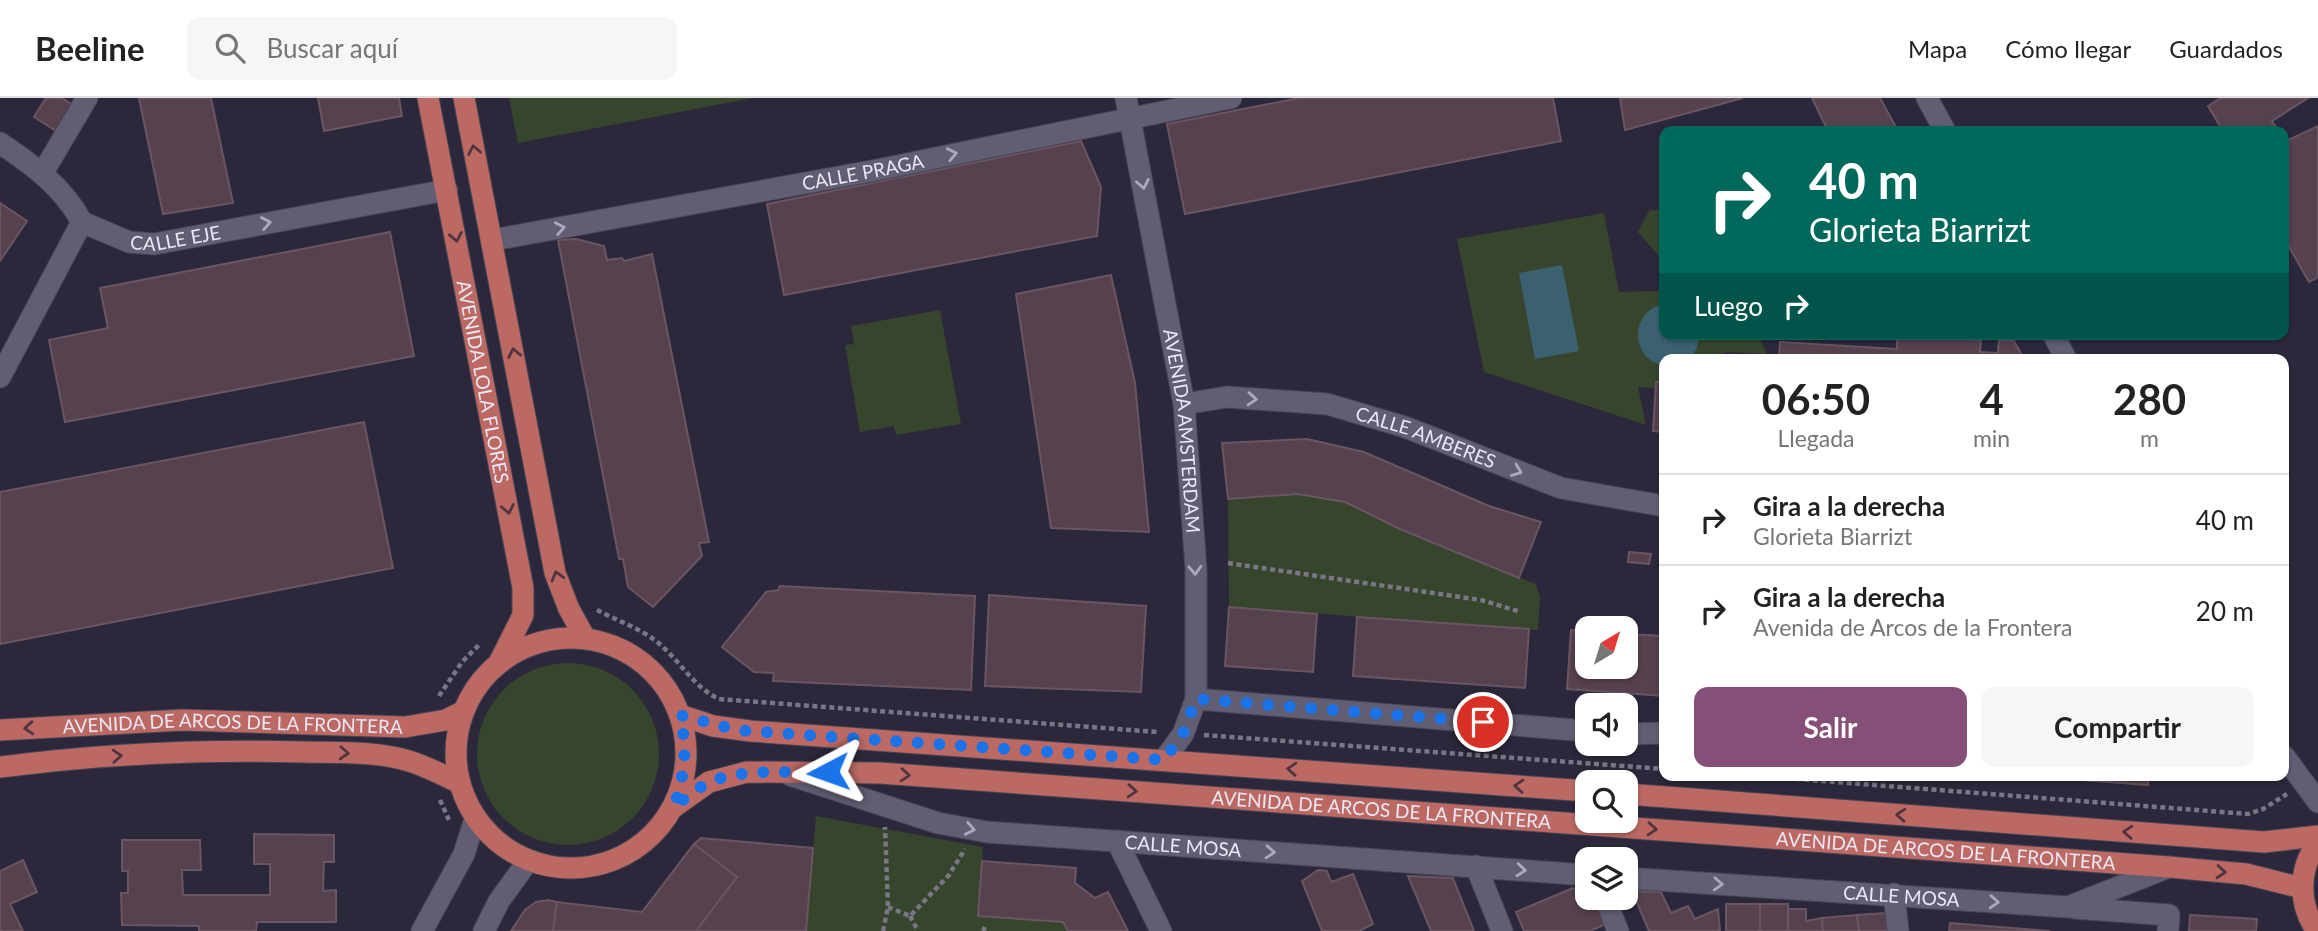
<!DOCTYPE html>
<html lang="es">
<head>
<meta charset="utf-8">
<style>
  body { margin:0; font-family:Lato,sans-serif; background:#f6f6f6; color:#222; height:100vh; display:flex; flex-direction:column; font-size:26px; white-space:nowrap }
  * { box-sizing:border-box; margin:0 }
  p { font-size:23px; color:#767676 }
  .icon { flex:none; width:38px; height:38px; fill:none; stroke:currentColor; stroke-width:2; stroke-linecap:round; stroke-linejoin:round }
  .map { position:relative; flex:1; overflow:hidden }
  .drawer { position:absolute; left:1659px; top:256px; width:630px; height:427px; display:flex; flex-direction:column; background:#fff; border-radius:14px; box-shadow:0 2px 5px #0004 }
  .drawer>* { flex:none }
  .hud { position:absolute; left:1659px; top:28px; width:630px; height:214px; border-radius:14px; box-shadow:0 2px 5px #0004; background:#00695c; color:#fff; overflow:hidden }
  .needle { width:46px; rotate:38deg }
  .buttons { position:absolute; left:1575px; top:518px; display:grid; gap:14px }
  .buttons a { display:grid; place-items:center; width:63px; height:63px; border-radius:14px; background:#fff; box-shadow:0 2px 5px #0004; font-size:35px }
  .pin { position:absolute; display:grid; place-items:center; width:60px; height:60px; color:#fff; margin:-30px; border:4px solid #fff; border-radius:50%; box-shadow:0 2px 7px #0007 }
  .me { position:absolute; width:77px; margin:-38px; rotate:266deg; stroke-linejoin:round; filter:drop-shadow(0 0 5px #0008) }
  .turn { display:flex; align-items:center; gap:24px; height:147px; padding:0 35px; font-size:32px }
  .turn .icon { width:91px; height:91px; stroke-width:2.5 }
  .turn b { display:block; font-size:49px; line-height:60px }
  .then { display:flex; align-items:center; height:66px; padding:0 35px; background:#0003; gap:14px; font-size:26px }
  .eta { display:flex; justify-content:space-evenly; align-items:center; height:119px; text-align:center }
  .eta b { font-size:42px; font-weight:700; line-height:49px }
  .action { display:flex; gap:14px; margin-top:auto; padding:14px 35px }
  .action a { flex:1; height:80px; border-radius:14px; background:#854f78; color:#fff; font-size:28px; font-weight:700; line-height:80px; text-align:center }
  .action a+a { background:#f6f6f6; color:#222 }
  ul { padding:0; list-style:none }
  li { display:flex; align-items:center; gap:21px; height:91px; padding:0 35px; border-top:2px solid #e0e0e0 }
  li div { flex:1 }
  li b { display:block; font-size:26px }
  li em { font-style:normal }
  header { display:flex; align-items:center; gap:42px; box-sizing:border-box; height:98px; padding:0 35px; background:#fff; border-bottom:2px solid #e0e0e0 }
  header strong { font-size:33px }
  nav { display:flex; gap:38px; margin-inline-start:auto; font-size:24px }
  .search { width:490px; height:63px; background:#f6f6f6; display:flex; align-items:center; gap:18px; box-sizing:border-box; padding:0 24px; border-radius:14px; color:#767676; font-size:26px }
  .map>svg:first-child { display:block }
  .green { fill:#37452d }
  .water { fill:#3b6171 }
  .building { fill:#56414e; stroke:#6a5562; stroke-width:2 }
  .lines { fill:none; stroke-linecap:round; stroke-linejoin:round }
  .minor-casing { stroke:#474454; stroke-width:23 }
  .major-casing { stroke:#474454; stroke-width:23 }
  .path { stroke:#797686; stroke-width:4.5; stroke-dasharray:5 3.5; stroke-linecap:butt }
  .minor { stroke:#615e73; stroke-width:21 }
  .major { stroke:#bd6963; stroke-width:21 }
  .oneway { stroke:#503540 }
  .oneway2 { stroke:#aca9ba }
  .route { stroke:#1a73e8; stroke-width:12; stroke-dasharray:0 21.6 }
  .labels { text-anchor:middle; stroke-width:6; stroke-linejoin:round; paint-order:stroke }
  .street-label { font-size:19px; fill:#e9e7f4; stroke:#221f31 }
</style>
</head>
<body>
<header>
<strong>Beeline</strong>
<div class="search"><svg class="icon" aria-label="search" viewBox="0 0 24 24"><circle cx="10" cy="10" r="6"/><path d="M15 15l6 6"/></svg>Buscar aquí</div>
<nav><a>Mapa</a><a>Cómo llegar</a><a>Guardados</a></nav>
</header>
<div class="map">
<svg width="2318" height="833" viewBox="0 0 2318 833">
  <rect width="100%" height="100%" fill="#2c283b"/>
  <path class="green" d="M509,0H753L518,45Z
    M1664,111V164L1638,134L1649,113Z
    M1604,115L1619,194L1664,193V206H1660V267H1664L1662,284H1656V290L1638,289L1646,327L1484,274L1457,141Z
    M940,212L961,326L896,337L894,328L860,334L845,247L854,246L851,228Z
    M1700,236H1758L1767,256L1725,254V261H1688Z
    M1298,396L1345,404L1402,433L1536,486L1540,499L1538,532L1229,509L1228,401Z
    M477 656a91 91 0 1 1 182 0a91 91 0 1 1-182 0Z
    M816,718L983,749L978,817L1063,824L1068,833H806Z"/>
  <path class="water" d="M1562,167L1579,253L1535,261L1519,175Z
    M1664,206V236H1700L1696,252L1690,260L1664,261V267C1629,262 1630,212 1664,206Z"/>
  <path class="building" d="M46,0H62L73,7L56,33L34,19Z
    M139,0H211L233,105L163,116Z
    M318,0H399L402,18L324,33Z
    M1299,0H1553L1561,43L1185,116L1167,26Z
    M1620,0H1743L1625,32Z
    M1812,0H1880L1898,33H1828Z
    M2221,0H2308L2272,23L2278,33H2223L2208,8Z
    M2318,28V179L2309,184L2284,140V44Z
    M1081,43L1101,89L1097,138L784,197L767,106Z
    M0,105L27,123L0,163Z
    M390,134L414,258L65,324L49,242L108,230L100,190Z
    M576,141L604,148L607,162L622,160L624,163L652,156L709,444L699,445L702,458L653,509L628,489L623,461H619L558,142Z
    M1111,177L1135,285L1149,434L1051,430L1016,196Z
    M1897,236L1981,242L1980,254L1998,255L1999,242L2014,243L2024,261H1779L1780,244L1897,251Z
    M1656,284H1664V334L1653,333Z
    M364,324L393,470L0,546V394Z
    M1307,341L1364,354L1489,408L1541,424L1519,480L1402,432L1345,404L1298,396L1228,401L1222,345Z
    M1629,454L1651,456L1649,466L1628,464Z
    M780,488L975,498L971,592L773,583L774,575L754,574L722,549L766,494L778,492Z
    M989,497L1146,508L1141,594L985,588Z
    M1229,509L1317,516L1313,574L1225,568Z
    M1357,519L1529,531L1525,590L1353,578Z
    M1571,532L1587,533V569H1626V536L1664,538V598L1567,591Z
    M2013,677H2148V687Z
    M254,736L334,737V764H324L323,793L336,792V824H257L256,833H199V828L122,827L121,795H128V773H122V742H200L201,772H182L183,797H270V766H254Z
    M701,740L813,750L806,833H696L737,779L694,746Z
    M694,746L737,779L696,833H553L557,804L642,814Z
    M23,762L37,794L10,806L23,833H0V773Z
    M982,763L1076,770L1075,785L1095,800L1108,794L1128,833H1068L1063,824L978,818Z
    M1318,772L1327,773L1331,784L1353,776L1373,826L1359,833H1322L1302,783Z
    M1408,778L1453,780L1474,833H1431Z
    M1573,790L1596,806L1606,826L1590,833H1524L1516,814Z
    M1632,793L1661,794L1671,815L1688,808L1695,821L1718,811L1720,833H1649Z
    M548,802L557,804L553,833H511L525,812L536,804Z
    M1726,806H1760V833H1726Z
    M1760,806H1788V833H1760Z
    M1788,811H1806V823L1822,820L1823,833H1788Z
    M1886,815L1887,833H1859L1857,817Z
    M1857,817L1859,833H1823L1822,820Z
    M2190,817L2257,821L2256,833H2189Z
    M1950,825L2050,833H1949Z"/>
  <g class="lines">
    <defs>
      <g id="minor">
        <path id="s1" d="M1126,0L1184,306L1196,471V601L1183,636L1164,662"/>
        <path d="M1927,0L1945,33"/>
        <path d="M0,45C33,67 63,89 82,124"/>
        <path d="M42,76L87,0"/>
        <path id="s2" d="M82,124L129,144L154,146L447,92"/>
        <path id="s3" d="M493,142L877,72L1231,0"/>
        <path d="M2053,236L2066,261"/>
        <path d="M0,279L82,124"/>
        <path id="s4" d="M1184,306L1227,299L1327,306L1405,329L1561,390L1664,408"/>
        <path d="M1196,601L1587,633"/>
        <path d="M1626,636L1664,635"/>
        <path d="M2284,658L2318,704"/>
        <path id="s5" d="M790,677L938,725L987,734L1587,777"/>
        <path d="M1117,743L1161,833"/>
        <path d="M1476,768L1502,833"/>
        <path id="s6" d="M1626,780L2068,809L2169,769"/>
        <path d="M1894,796L1898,833"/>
        <path d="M1605,800L1618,833"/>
        <path d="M2074,810L2169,817L2168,833"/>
        <path d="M422,833L464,756L475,721"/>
        <path d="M484,833L499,803L528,763"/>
      </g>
      <g id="major">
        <path id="s7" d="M428,0L523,490V517L500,563"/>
        <path d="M464,0L555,475L569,511L585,540"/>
        <circle cx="571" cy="655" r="115"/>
        <path d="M680,617L713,628L750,633L1587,693"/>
        <path id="s8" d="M0,632L182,622L405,629L446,622L462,614"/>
        <path d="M0,669C101,656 202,651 303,654C338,655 376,653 409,663C426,668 442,677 458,684"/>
        <path d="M1626,696L2264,744L2318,738"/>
        <path id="s9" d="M674,709L709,684L747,674L880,675L2169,769L2246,776L2302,790"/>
        <path d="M2317,833C2298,807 2298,770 2318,745"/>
      </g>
    </defs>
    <use href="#minor" class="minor-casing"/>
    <use href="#major" class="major-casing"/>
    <path class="path" d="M1228,465L1481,502L1521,514
      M597,512C616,522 639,530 656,543C679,561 693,589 719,601L1157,634
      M439,598L462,564L481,545
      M1204,637L1664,671
      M1745,677L2248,716L2263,711L2287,696
      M440,702L449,722
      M888,809L910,818L949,777L965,751
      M910,818L918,833
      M883,833L888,809L885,729
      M983,833L985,829"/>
    <use href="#minor" class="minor"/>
    <use href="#major" class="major"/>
  </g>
  <defs><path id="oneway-chevron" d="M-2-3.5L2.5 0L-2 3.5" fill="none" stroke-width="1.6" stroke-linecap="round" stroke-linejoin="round" transform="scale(1.75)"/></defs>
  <g class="oneway">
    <use href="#oneway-chevron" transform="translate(474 52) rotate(-101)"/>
    <use href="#oneway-chevron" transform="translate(456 139) rotate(79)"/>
    <use href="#oneway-chevron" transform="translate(514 255) rotate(-101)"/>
    <use href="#oneway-chevron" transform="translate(508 411) rotate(79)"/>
    <use href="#oneway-chevron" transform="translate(557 478) rotate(-106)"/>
    <use href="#oneway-chevron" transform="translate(29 630) rotate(176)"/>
    <use href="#oneway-chevron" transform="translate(344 655) rotate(3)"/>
    <use href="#oneway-chevron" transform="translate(117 658) rotate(-3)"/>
    <use href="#oneway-chevron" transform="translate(1292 671) rotate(-176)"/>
    <use href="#oneway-chevron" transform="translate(905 677) rotate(4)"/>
    <use href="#oneway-chevron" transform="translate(1519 688) rotate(-176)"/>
    <use href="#oneway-chevron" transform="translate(1132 693) rotate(4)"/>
    <use href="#oneway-chevron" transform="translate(1901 717) rotate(-176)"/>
    <use href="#oneway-chevron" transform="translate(1652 731) rotate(4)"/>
    <use href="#oneway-chevron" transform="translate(2128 734) rotate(-176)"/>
    <use href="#oneway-chevron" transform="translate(2221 774) rotate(5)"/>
  </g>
  <g class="oneway2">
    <use href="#oneway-chevron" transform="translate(952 56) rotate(-12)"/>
    <use href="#oneway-chevron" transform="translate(1143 86) rotate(79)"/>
    <use href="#oneway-chevron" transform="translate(266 125) rotate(-10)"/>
    <use href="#oneway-chevron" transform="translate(560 130) rotate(-11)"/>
    <use href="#oneway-chevron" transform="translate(1252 301) rotate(4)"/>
    <use href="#oneway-chevron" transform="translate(1517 373) rotate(21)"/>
    <use href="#oneway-chevron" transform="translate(1195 472) rotate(88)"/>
    <use href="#oneway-chevron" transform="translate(970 731) rotate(11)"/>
    <use href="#oneway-chevron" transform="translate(1270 754) rotate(4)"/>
    <use href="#oneway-chevron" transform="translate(1521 772) rotate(5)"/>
    <use href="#oneway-chevron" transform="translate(1718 786) rotate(3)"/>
    <use href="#oneway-chevron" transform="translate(1994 804) rotate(4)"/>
  </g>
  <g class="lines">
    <path class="route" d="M828,674C789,676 747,669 710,684C698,689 685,701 674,709C685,672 688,655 680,617L736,632L1164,662L1183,636L1196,601L1483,624"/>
  </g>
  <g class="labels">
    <g class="street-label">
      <text dy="7" stroke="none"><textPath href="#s3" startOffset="376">CALLE PRAGA</textPath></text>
      <text dy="7" stroke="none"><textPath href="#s2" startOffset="98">CALLE EJE</textPath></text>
      <text dy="7" stroke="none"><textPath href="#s7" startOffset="289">AVENIDA LOLA FLORES</textPath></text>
      <text dy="7" stroke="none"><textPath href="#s1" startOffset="338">AVENIDA AMSTERDAM</textPath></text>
      <text dy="7" stroke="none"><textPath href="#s4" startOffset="248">CALLE AMBERES</textPath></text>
      <text dy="7" stroke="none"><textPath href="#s8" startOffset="233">AVENIDA DE ARCOS DE LA FRONTERA</textPath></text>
      <text dy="7" stroke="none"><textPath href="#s9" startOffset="718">AVENIDA DE ARCOS DE LA FRONTERA</textPath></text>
      <text dy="7" stroke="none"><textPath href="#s5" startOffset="402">CALLE MOSA</textPath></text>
      <text dy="7" stroke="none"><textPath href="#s9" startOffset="1284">AVENIDA DE ARCOS DE LA FRONTERA</textPath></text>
      <text dy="7" stroke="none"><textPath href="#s6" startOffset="276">CALLE MOSA</textPath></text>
    </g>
  </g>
</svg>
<div class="buttons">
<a><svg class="needle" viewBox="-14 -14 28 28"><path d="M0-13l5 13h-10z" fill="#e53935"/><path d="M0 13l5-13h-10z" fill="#767676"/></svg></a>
<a><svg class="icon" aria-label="sound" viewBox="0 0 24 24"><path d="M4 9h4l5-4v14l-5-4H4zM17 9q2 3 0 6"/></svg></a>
<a><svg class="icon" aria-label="search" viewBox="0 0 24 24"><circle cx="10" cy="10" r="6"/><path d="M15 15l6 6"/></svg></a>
<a><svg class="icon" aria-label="layers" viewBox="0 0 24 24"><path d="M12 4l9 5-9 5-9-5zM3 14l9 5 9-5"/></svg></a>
</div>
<div class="pin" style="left:1483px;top:624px;background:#d93025"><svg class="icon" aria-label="arrive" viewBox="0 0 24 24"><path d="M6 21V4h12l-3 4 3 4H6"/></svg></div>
<svg class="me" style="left:828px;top:674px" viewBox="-20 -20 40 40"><path d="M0-17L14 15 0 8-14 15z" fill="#1a73e8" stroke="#fff" stroke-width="4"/></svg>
<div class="hud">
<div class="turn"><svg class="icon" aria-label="right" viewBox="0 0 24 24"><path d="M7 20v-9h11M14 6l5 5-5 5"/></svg><div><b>40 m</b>Glorieta Biarrizt</div></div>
<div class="then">Luego<svg class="icon" aria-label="right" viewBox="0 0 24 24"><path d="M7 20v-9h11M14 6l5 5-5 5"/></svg></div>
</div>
<section class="drawer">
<div class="eta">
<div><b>06:50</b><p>Llegada</p></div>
<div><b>4</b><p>min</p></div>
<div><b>280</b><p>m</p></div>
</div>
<ul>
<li><svg class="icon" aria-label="right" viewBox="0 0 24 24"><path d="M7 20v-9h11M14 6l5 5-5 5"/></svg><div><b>Gira a la derecha</b><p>Glorieta Biarrizt</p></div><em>40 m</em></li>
<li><svg class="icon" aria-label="right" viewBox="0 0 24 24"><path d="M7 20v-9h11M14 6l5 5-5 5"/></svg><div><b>Gira a la derecha</b><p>Avenida de Arcos de la Frontera</p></div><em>20 m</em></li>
</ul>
<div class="action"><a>Salir</a><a>Compartir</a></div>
</section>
</div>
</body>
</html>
